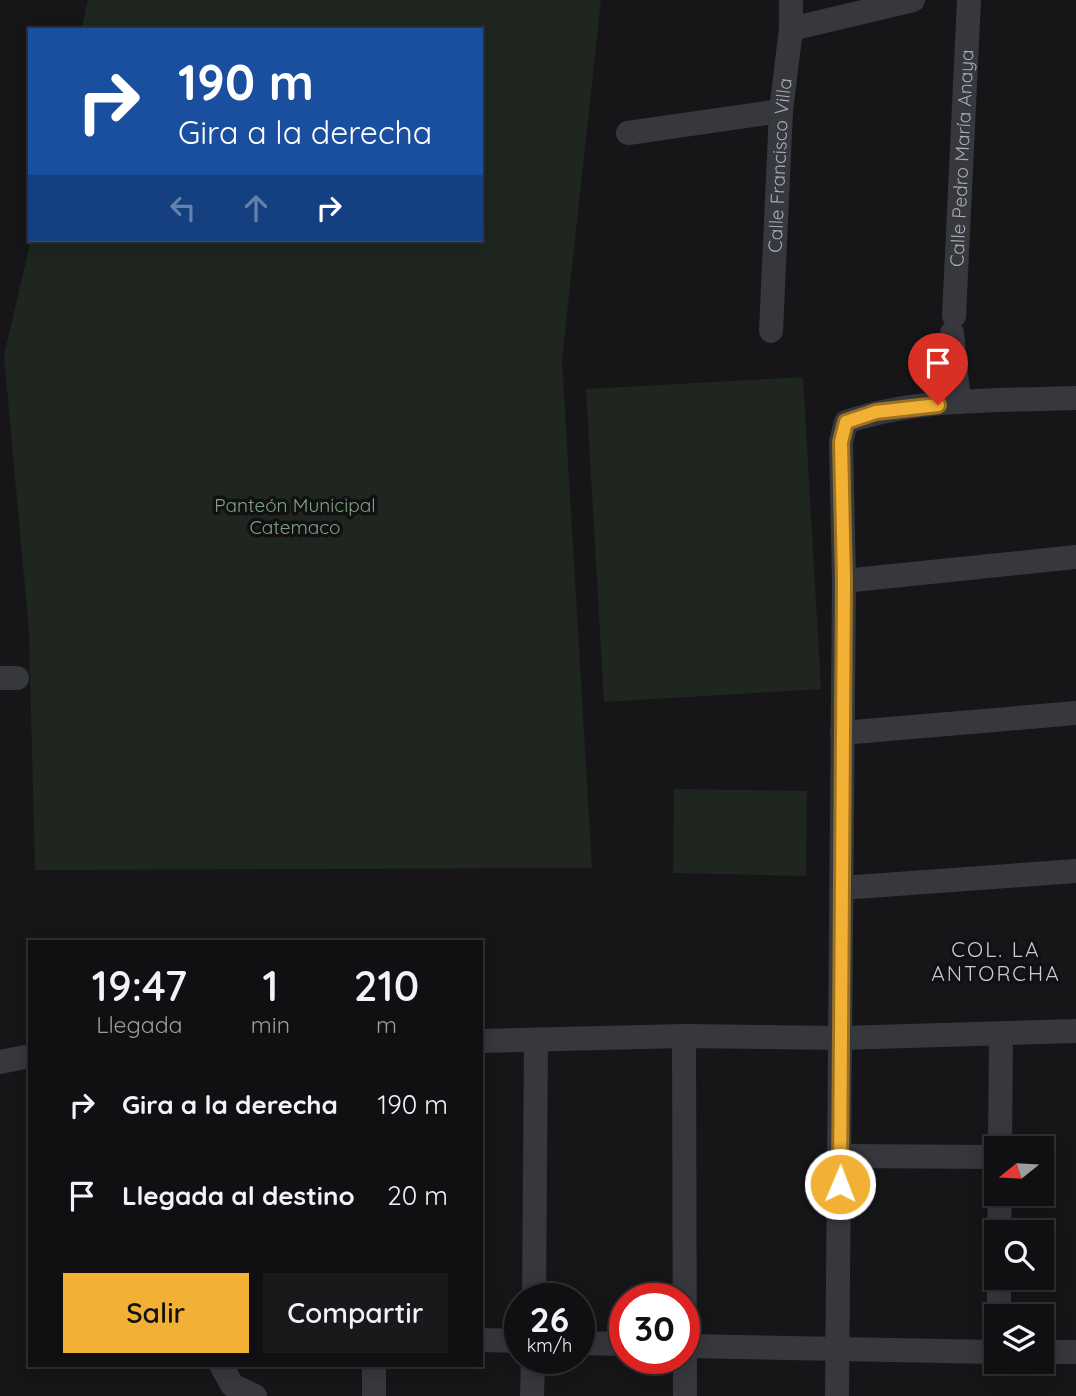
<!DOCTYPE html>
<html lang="es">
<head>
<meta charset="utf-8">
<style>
  body { margin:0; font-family:Quicksand,sans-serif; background:#19191b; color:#f1f3f6; height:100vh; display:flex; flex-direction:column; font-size:26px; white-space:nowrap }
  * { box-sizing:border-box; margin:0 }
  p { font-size:23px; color:#9c9d9f }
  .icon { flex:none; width:38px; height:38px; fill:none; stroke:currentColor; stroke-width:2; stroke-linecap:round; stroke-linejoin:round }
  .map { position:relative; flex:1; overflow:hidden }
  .drawer { position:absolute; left:28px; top:940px; width:455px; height:427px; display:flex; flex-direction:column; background:#101012; border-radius:0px; box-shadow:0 4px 18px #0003,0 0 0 2px #303032 }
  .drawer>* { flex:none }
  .top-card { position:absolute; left:28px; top:28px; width:455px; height:214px; border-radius:0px; box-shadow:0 4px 18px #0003,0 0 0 2px #303032; background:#1a4fa0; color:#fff; overflow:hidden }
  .needle { width:46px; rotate:252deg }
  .fabs { position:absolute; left:984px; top:1136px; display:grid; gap:14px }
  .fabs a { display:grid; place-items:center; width:70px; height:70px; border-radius:0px; background:#101012; box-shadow:0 4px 18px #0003,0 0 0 2px #303032; font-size:35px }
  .speed { position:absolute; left:504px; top:1283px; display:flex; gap:14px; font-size:35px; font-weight:700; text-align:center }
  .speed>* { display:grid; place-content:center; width:91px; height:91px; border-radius:50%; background:#101012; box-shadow:0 4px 18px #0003,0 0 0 2px #303032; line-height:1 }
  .speed small { font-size:18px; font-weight:400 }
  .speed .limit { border:10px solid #d22; background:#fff; color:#111 }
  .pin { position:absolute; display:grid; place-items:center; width:60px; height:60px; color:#fff; margin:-72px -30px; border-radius:50% 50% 50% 0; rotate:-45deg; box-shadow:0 0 7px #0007 }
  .pin .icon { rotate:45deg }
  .me { position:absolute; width:77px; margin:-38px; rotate:1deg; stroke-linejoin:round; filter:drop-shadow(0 0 5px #0008) }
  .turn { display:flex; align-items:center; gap:24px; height:147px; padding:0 35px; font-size:32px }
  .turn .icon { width:91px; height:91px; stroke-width:2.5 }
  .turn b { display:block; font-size:49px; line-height:60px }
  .lanes { display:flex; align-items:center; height:66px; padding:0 35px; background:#0003; justify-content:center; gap:35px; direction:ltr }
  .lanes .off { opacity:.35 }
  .eta { display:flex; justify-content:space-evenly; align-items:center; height:119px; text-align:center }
  .eta b { font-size:42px; font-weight:600; line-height:49px }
  .button { display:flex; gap:14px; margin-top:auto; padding:14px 35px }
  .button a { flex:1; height:80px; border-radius:0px; background:#f2b134; color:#111; font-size:28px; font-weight:600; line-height:80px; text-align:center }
  .button a+a { background:#19191b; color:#f1f3f6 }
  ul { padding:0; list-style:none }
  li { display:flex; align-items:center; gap:21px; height:91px; padding:0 35px }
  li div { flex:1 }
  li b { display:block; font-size:26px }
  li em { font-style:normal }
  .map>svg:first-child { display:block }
  .green { fill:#1e261f }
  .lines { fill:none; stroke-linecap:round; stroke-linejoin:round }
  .street { stroke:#37383d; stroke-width:24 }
  .route-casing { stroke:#9d7322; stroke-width:18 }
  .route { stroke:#f2b134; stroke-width:12 }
  .labels { text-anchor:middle; stroke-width:7; stroke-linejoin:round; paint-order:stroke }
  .street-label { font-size:19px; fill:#a8adb8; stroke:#111113 }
  .park-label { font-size:19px; fill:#7fa381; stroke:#111113 }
  .neighbourhood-label { font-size:21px; letter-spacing:2px; fill:#c9ccd4; stroke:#111113 }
</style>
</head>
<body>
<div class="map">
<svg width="1076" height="1396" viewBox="0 0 1076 1396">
  <rect width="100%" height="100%" fill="#161618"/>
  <path class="green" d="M88,0H601L562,360L592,868L35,870L29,632L4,355L31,240H481V30H81Z
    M803,377L821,689L604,702L586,389Z
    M674,789L807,791L806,876L673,873Z"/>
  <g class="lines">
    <g class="street">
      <path d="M791,29L913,0"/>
      <path d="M628,133L781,111"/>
      <path id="s1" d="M954,316L969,0"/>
      <path id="s2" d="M771,331L781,111L791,29V0"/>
      <path d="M952,333L959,402"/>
      <path d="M844,581L1076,557"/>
      <path d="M0,678H17"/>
      <path d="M842,733L1076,713"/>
      <path d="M842,888L1076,871"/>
      <path d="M684,1036L685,1396"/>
      <path d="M481,1041L684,1036L840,1038L1076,1031"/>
      <path d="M0,1062L30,1056"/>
      <path d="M1000,1148L1001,1034"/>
      <path d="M840,1156L996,1157"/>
      <path d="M999,1232L1000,1194"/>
      <path d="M534,1298L536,1041"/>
      <path d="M999,1316V1278"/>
      <path d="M481,1340L520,1341"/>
      <path d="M579,1343L625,1344"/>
      <path d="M684,1346L996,1352"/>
      <path d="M1041,1352H1076"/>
      <path d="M221,1365L232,1385L255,1396"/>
      <path d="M374,1365V1396"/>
      <path d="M532,1396L533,1358"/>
      <path d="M837,1396L844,581L841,442L846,422C919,397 1000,401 1076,398"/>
    </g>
  </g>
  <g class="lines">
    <defs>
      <path id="route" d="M840,1184L844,581L841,442L846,422L876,412L938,405"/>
    </defs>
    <use href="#route" class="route-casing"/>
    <use href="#route" class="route"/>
  </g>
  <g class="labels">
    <g class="street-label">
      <text dy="7" stroke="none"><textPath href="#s1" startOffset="158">Calle Pedro María Anaya</textPath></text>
      <text dy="7" stroke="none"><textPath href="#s2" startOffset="166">Calle Francisco Villa</textPath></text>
    </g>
    <g class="park-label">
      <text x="295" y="512">Panteón Municipal<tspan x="295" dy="22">Catemaco</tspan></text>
    </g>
    <g class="neighbourhood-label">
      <text x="996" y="957">COL. LA<tspan x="996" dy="24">ANTORCHA</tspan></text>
    </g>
  </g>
</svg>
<div class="fabs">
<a><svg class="needle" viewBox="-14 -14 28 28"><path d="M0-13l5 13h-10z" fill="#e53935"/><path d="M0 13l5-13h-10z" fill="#9c9d9f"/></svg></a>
<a><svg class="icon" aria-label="search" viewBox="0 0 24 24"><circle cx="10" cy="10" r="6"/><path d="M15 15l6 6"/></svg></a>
<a><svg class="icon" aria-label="layers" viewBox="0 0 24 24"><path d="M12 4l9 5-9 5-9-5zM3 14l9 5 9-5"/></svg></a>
</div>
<div class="speed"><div>26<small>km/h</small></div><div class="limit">30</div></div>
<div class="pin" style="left:938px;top:405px;background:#d93025"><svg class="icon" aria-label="arrive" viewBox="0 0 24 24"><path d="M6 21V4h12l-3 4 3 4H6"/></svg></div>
<svg class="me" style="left:840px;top:1184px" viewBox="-20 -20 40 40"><circle r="17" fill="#f2b134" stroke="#fff" stroke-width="3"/><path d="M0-11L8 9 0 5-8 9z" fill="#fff"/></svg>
<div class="top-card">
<div class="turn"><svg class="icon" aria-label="right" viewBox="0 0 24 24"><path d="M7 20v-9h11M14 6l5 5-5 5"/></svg><div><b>190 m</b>Gira a la derecha</div></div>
<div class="lanes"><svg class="icon off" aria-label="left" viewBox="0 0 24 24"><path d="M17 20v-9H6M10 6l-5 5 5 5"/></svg><svg class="icon off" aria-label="ahead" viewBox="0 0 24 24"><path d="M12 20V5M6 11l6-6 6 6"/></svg><svg class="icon" aria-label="right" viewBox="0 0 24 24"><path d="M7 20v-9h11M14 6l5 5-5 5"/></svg></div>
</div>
<section class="drawer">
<div class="eta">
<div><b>19:47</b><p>Llegada</p></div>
<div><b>1</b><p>min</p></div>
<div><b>210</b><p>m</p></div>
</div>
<ul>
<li><svg class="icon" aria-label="right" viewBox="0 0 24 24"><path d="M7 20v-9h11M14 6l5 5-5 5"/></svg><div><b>Gira a la derecha</b></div><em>190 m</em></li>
<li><svg class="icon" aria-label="arrive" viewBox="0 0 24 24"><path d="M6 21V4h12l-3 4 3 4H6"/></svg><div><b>Llegada al destino</b></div><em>20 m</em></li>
</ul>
<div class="button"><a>Salir</a><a>Compartir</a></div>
</section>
</div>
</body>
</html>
